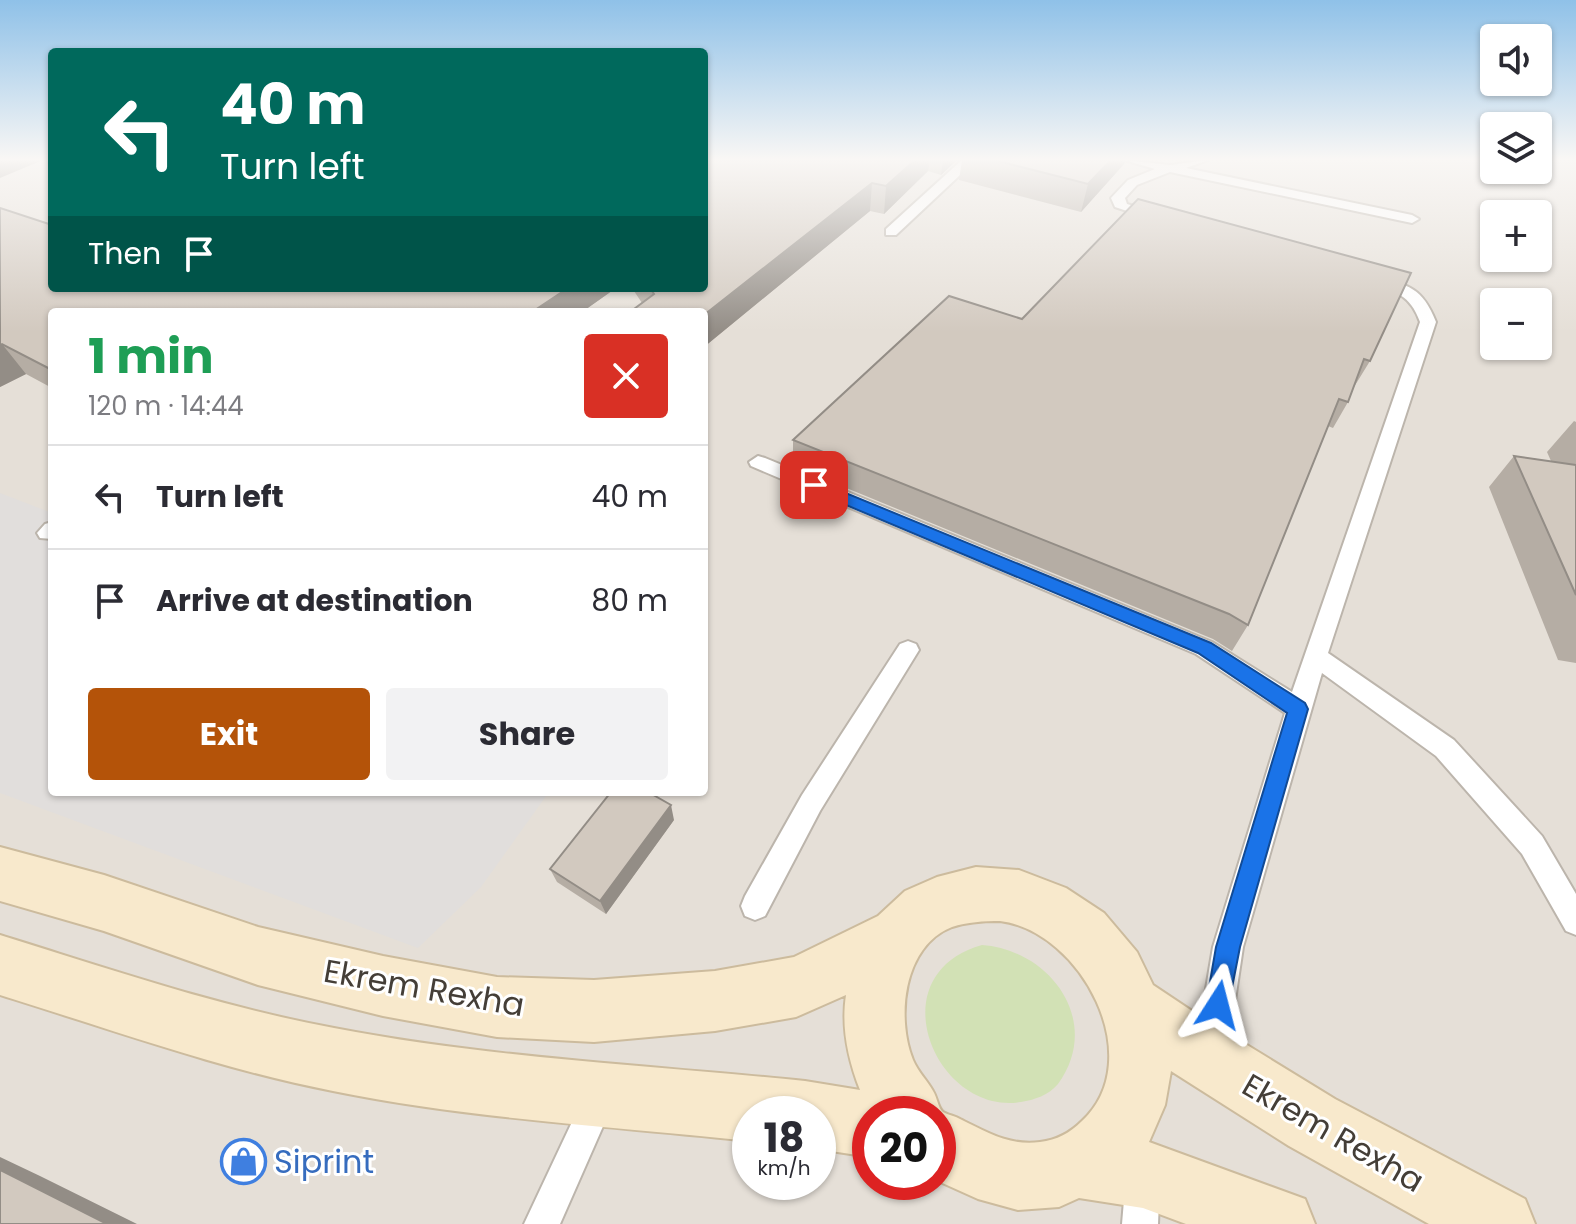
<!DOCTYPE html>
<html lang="en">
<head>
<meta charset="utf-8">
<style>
  body { margin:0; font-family:Poppins,sans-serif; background:#f2f2f3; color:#2b2b33; height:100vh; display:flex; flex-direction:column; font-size:30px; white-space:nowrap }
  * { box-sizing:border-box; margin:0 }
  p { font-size:26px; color:#7c7c81 }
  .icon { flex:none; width:44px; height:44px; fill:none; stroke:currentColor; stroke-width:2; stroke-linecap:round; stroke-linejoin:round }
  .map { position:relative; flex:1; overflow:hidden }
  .sheet { position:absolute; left:48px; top:308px; width:660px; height:488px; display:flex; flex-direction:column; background:#fff; border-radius:8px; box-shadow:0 2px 6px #0004 }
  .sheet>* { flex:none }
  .top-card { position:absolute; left:48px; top:48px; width:660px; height:244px; border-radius:8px; box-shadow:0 2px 6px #0004; background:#00695c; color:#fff; overflow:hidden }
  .fabs { position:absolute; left:1480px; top:24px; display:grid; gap:16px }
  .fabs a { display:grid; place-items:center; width:72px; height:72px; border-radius:8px; background:#fff; box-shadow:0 2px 6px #0004; font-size:40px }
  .speed { position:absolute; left:732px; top:1096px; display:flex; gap:16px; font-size:40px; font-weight:700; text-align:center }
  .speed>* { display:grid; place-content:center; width:104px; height:104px; border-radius:50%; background:#fff; box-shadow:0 2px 6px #0004; line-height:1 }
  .speed small { font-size:20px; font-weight:400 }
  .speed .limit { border:12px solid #d22; background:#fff; color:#111 }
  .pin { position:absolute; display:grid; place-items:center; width:68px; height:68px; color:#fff; margin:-34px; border-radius:16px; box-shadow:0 4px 12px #0006 }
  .me { position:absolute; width:88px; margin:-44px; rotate:9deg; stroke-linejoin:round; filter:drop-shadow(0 0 6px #0008) }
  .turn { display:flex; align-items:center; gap:28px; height:168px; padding:0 40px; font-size:36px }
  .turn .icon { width:104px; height:104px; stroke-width:2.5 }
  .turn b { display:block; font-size:56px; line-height:68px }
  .then { display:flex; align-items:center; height:76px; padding:0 40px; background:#0003; gap:16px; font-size:30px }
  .round { display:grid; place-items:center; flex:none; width:84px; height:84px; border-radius:8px; background:#f2f2f3 }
  .overview { display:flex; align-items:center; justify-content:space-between; height:136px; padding:0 40px }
  h1 { font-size:48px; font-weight:700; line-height:60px; color:#1e9e55 }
  .action { display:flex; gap:16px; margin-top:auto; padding:16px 40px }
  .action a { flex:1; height:92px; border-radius:8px; background:#b45309; color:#fff; font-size:32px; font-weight:700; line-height:92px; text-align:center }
  .action a+a { background:#f2f2f3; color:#2b2b33 }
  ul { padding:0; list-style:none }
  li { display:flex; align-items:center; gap:24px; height:104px; padding:0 40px; border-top:2px solid #e1e1e2 }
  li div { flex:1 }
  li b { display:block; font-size:30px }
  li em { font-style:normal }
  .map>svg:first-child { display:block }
  .residential { fill:#e5dfd7; fill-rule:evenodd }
  .green { fill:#d2e1b5 }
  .parking { fill:#e1dedc }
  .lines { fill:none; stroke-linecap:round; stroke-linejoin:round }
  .lane-casing { stroke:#bcb5ac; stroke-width:4 }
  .secondary-casing { stroke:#ccbb9d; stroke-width:4 }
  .lane { fill:#fff; fill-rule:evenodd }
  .secondary { fill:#f8e9cc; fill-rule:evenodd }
  .wall { fill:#b5ada4 }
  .shaded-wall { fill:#938d86 }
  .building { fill:#d2c9bf; stroke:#938d86; stroke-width:2 }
  .route { fill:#1a73e8; stroke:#114b97; stroke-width:2 }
  .labels { text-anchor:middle; stroke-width:6; stroke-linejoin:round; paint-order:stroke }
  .near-street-label { font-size:32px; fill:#443e37; stroke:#fff }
  .near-shop-label { font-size:32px; fill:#366cbe; stroke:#fff; text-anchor:start }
</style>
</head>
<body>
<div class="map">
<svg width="1576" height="1224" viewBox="0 0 1576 1224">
  <rect width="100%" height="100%" fill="#f2eee8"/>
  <path class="residential" d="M0,160H52V288H704V160H1494V170H1538V160H1576V1224H0ZM1494,214H1538V258H1494ZM1494,302H1538V346H1494ZM52,312H704V792H52ZM750,1114H818V1182H750ZM870,1114H938V1182H870Z"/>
  <path class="green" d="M982,945C1051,950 1103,1022 1058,1084C1049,1095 1034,1100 1021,1102C936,1116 876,975 982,945Z"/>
  <path class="parking" d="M0,493L52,513V792H549L481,887L418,948L0,793Z"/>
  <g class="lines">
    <defs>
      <path id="lane" d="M962,160H976L896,235H886V229Z
        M1124,160L1170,165L1208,160L1186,168L1412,215L1419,219L1412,223L1170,172L1137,185L1125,198L1127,204L1162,214L1164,217L1157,221L1115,207L1111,198L1128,180L1155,169Z
        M1374,277C1409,285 1422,287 1436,322L1328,653L1454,740L1542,836L1576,894V935L1566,931L1522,854L1436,756L1322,673L1243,947L1227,1054L1222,1065L1211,1070L1200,1065L1195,1054L1213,947L1285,713L1196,654L751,466L749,462L758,456L765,458L1212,642L1292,692L1420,322C1410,294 1396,292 1369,284V278Z
        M52,522V539L40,538L37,533L45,524Z
        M908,641L916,644L919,650L820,811L765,916L755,920L745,916L741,906L745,896L802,795L900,644Z
        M599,1083L610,1088L615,1099L560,1224H524L588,1088Z
        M1143,1160L1155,1165L1160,1177L1158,1224H1122L1126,1177L1131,1165Z"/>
      <path id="secondary" d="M0,847L104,875L258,927L383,956L497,977L594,980L715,971L794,957L878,916L905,891L937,877L976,867L1019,870L1066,888L1104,913L1137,952L1153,985L1198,1015L1335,1099L1525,1199L1535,1224H1429L1289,1146L1171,1071L1165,1105L1149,1142L1305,1199L1315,1224H1186L1143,1208L1079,1198L1059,1207L1018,1210L978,1199L938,1181V1114H870V1157L818,1149V1114H750V1141C611,1126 470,1119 333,1091C220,1069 110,1029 0,995V935C110,969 220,1007 334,1028C489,1058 648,1065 805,1081L860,1090C848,1059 841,1028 846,995L796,1017L715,1031L594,1042L497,1037L383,1016L258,985L104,931L0,901ZM1000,921C1081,931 1149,1059 1082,1121C1070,1133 1057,1140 1040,1142C1008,1146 987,1132 960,1119C955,1116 948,1115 943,1112C938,1108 937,1097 933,1091C927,1080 918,1072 913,1060C896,1018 903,946 952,927C967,922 984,921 1000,921Z"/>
    </defs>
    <use href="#lane" class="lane-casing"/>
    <use href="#secondary" class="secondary-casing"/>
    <use href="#lane" class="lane"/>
    <use href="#secondary" class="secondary"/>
  </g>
  <path class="wall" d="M704,160H957L941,175L928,171L884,214L870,211L704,347V312H630L642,303L632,288H704Z
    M962,160H1125L1124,164L1081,212L959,180Z
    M1138,199L1370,361L1354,387L1348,402L1333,428L1328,426L1248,625L1232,651L1213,639L793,466V440L1022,319Z
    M0,208L52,288H616L582,312H52V388L26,374L0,387Z
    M1574,421L1576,422V663L1558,660L1489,487L1514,456L1551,461L1547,452Z
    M674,820L606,914L557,882L550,869Z"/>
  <path class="shaded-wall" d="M0,160H43L0,178Z
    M915,160H930L928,171L884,214L886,186Z
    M943,160H957L941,175Z
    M1111,160H1125L1124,164L1081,212L1088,184Z
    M872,183L870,211L704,347V315Z
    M568,288H616L582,312H532Z
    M2,344L26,374L0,387V345Z
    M671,805L674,820L606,914L600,901Z
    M0,1157L40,1176L137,1224H107L0,1170Z"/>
  <path class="building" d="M47,160H52V176Z
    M704,160H915L886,186L872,183L704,315V312H630L654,294L650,288H704Z
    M994,160H1111L1088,184Z
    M1138,199L1411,273L1370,361L1364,359L1348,402L1339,399L1248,625L1229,614L793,440L949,296L1022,319Z
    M0,208L52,225V288H568L532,312H52V370L2,344L0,345Z
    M1514,456L1576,465V595Z
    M611,792H648L671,805L600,901L550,869Z
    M0,1170L107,1224H0Z"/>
  <linearGradient id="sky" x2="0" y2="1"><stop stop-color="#8fc1e8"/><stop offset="0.48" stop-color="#f9f7f5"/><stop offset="1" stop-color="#f9f7f5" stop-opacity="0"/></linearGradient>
  <rect width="1576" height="332" fill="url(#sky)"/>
  <path class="route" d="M814,480L1211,643L1305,703L1308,709L1240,947L1227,1013L1218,1017L1210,1013L1206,1005L1216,947L1287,713L1198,653L808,489L806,485Z"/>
  <defs>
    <symbol id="shop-ring" viewBox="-11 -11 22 22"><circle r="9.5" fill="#fff" stroke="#3f7fe0" stroke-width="1.5"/><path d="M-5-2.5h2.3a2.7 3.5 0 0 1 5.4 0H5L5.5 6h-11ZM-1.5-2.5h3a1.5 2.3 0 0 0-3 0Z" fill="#3f7fe0"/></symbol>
  </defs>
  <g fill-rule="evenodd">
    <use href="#shop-ring" x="218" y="1136" width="51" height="51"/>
  </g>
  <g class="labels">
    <g class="near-street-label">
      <text transform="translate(424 988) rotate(10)" y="11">Ekrem Rexha</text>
      <text transform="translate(1333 1133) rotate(30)" y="11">Ekrem Rexha</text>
    </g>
    <g class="near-shop-label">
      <text x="274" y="1173">Siprint</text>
    </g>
  </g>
</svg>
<div class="fabs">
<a><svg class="icon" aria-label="sound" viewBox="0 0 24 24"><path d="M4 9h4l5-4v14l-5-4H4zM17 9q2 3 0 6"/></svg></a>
<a><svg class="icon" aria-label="layers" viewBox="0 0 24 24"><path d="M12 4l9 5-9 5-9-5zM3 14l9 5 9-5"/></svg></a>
<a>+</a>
<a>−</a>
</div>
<div class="speed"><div>18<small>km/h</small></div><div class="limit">20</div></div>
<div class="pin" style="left:814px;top:485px;background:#d93025"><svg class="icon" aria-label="arrive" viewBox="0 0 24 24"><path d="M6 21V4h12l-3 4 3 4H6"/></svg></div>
<svg class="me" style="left:1218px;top:1005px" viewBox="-20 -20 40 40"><path d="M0-17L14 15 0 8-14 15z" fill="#1a73e8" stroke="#fff" stroke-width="4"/></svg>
<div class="top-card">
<div class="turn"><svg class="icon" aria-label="left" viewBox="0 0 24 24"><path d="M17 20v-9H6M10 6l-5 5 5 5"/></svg><div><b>40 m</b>Turn left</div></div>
<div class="then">Then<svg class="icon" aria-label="arrive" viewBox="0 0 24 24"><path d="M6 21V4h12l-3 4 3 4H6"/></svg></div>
</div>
<section class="sheet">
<div class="overview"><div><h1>1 min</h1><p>120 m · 14:44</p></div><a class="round" style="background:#d93025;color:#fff"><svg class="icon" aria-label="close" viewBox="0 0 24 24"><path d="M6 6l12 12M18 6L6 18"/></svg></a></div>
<ul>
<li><svg class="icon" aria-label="left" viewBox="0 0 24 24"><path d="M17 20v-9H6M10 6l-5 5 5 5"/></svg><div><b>Turn left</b></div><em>40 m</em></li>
<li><svg class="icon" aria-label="arrive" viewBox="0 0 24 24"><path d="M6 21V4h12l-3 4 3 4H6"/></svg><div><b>Arrive at destination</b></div><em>80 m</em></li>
</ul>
<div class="action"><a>Exit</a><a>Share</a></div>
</section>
</div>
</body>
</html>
